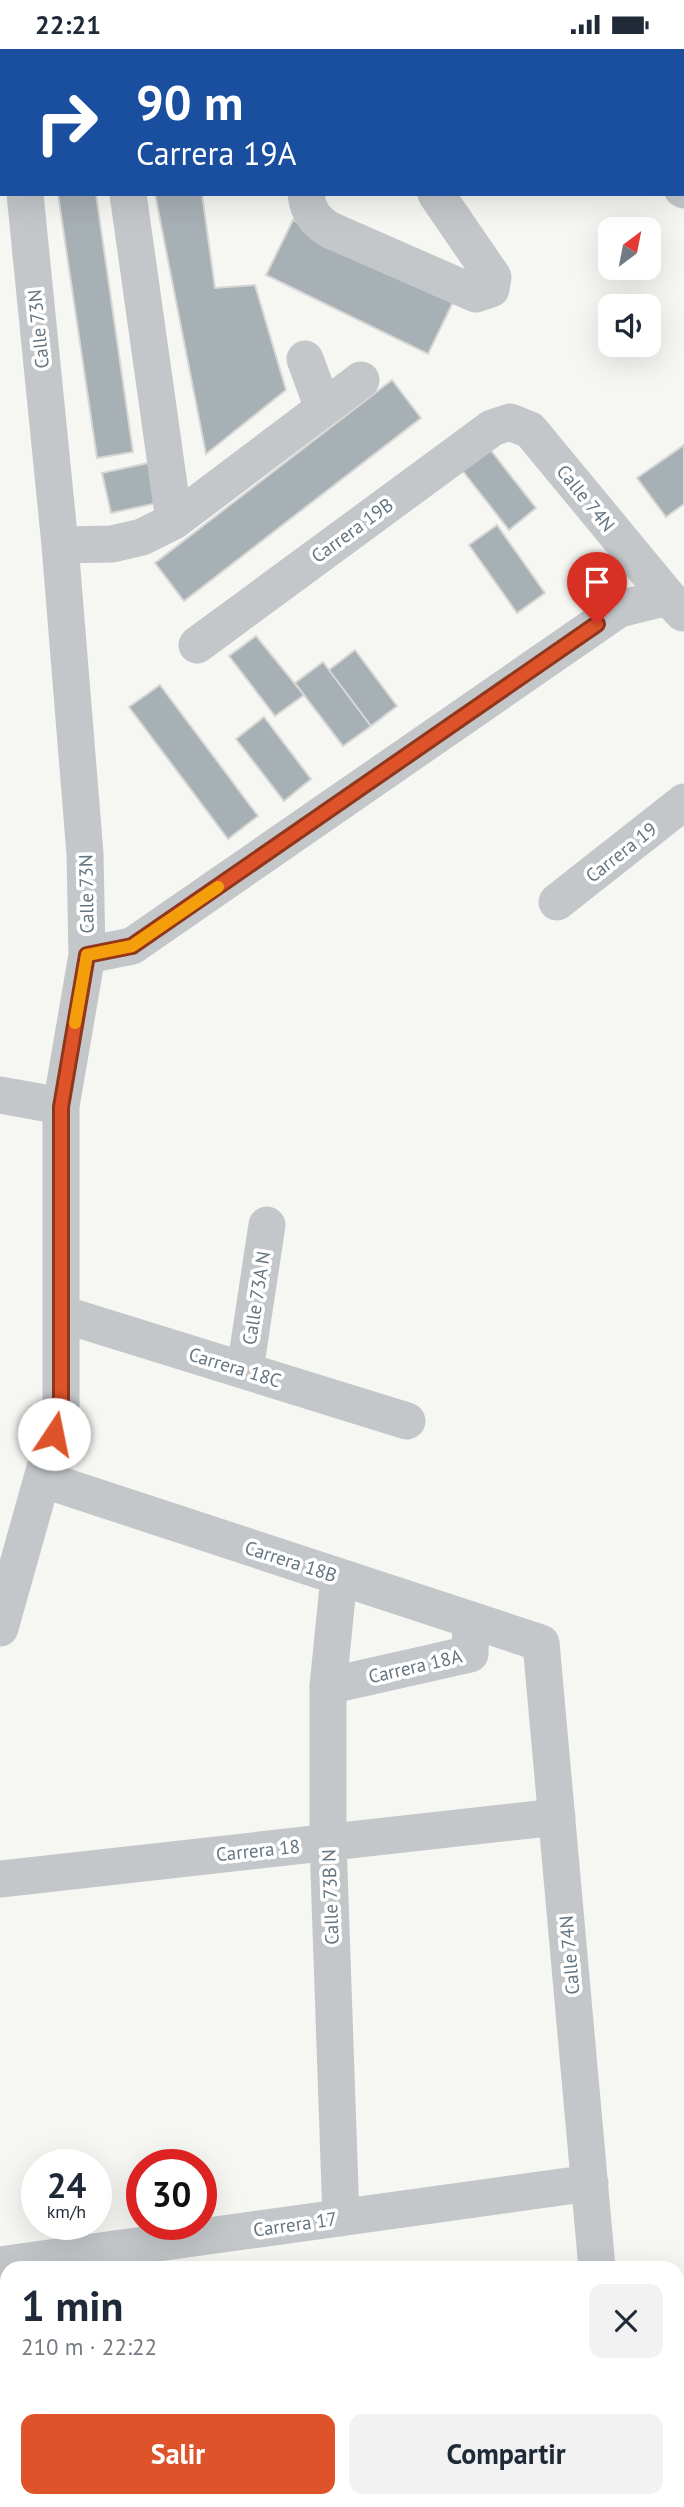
<!DOCTYPE html>
<html lang="es">
<head>
<meta charset="utf-8">
<style>
  body { margin:0; font-family:"PT Sans",sans-serif; background:#f2f2f3; color:#1f2937; height:100vh; display:flex; flex-direction:column; font-size:26px; white-space:nowrap }
  * { box-sizing:border-box; margin:0 }
  p { font-size:23px; color:#747a83 }
  .icon { flex:none; width:38px; height:38px; fill:none; stroke:currentColor; stroke-width:2; stroke-linecap:round; stroke-linejoin:round }
  .map { position:relative; flex:1; overflow:hidden }
  .side { position:absolute; left:0px; top:2212px; width:684px; height:247px; display:flex; flex-direction:column; background:#fff; border-radius:21px 21px 0 0; box-shadow:0 7px 28px #0002 }
  .side>* { flex:none }
  .banner { position:absolute; left:0px; top:0px; width:684px; height:147px; box-shadow:0 7px 28px #0002; background:#1a4fa0; color:#fff; overflow:hidden }
  .needle { width:46px; rotate:32deg }
  .tools { position:absolute; left:598px; top:168px; display:grid; gap:14px }
  .tools a { display:grid; place-items:center; width:63px; height:63px; border-radius:14px; background:#fff; box-shadow:0 7px 28px #0002; font-size:35px }
  .speed { position:absolute; left:21px; top:2100px; display:flex; gap:14px; font-size:35px; font-weight:700; text-align:center }
  .speed>* { display:grid; place-content:center; width:91px; height:91px; border-radius:50%; background:#fff; box-shadow:0 7px 28px #0002; line-height:1 }
  .speed small { font-size:18px; font-weight:400 }
  .speed .limit { border:10px solid #d22; background:#fff; color:#111 }
  .pin { position:absolute; display:grid; place-items:center; width:60px; height:60px; color:#fff; margin:-72px -30px; border-radius:50% 50% 50% 0; rotate:-45deg; box-shadow:0 0 7px #0007 }
  .pin .icon { rotate:45deg }
  .me { position:absolute; width:77px; margin:-38px; rotate:11deg; stroke-linejoin:round; filter:drop-shadow(0 0 5px #0008) }
  .turn { display:flex; align-items:center; gap:24px; height:147px; padding:0 21px; font-size:32px }
  .turn .icon { width:91px; height:91px; stroke-width:2.5 }
  .turn b { display:block; font-size:49px; line-height:60px }
  .round { display:grid; place-items:center; flex:none; width:74px; height:74px; border-radius:14px; background:#f2f2f3 }
  .summary { display:flex; align-items:center; justify-content:space-between; height:119px; padding:0 21px }
  h1 { font-size:42px; font-weight:800; line-height:52px }
  .action { display:flex; gap:14px; margin-top:auto; padding:14px 21px }
  .action a { flex:1; height:80px; border-radius:14px; background:#de532a; color:#fff; font-size:28px; font-weight:800; line-height:80px; text-align:center }
  .action a+a { background:#f2f2f3; color:#1f2937 }
  .status { display:flex; justify-content:space-between; align-items:center; height:49px; padding:0 35px; background:#fff; direction:ltr }
  .status svg { height:19px; fill:currentColor }
  .map>svg:first-child { display:block }
  .building { fill:#a7b0b5; stroke:#d7d7d5; stroke-width:2 }
  .lines { fill:none; stroke-linecap:round; stroke-linejoin:round }
  .street { stroke:#c3c7ca; stroke-width:37 }
  .route-casing { stroke:#90361b; stroke-width:18 }
  .route { stroke:#de532a; stroke-width:12 }
  .slow { stroke:#f59e0b; stroke-width:12 }
  .labels { text-anchor:middle; stroke-width:7; stroke-linejoin:round; paint-order:stroke }
  .street-label { font-size:19px; fill:#657683; stroke:#fff }
</style>
</head>
<body>
<div class="status"><b>22:21</b><svg viewBox="0 0 49 12"><path d="M0 12V9h3v3zM5 12V6h3v6zM10 12V3h3v9zM15 12V0h3v12zM26 1h20v11H26zM47 4h2v5h-2z"/></svg></div>
<div class="map">
<svg width="684" height="2458" viewBox="0 0 684 2458">
  <rect width="100%" height="100%" fill="#f6f6f2"/>
  <path class="building" d="M79,0H115L110,2Z
    M192,0H255V2H192Z
    M376,0H487L484,2Z
    M58,145H96L133,403L97,409Z
    M155,145H202L215,239L255,236L286,341L206,405Z
    M293,171L454,251L428,305L266,226Z
    M392,331L421,369L184,552L155,514Z
    M684,396V455L666,468L637,429Z
    M489,399L536,459L509,481L462,421Z
    M148,414L157,454L111,464L102,424Z
    M497,476L545,544L517,564L469,496Z
    M256,587L304,646L275,667L229,607Z
    M355,601L397,657L371,677L329,621Z
    M323,613L371,677L343,697L295,634Z
    M160,636L258,767L228,790L129,658Z
    M264,668L311,730L284,752L236,690Z"/>
  <g class="lines">
    <path class="street" d="M4,0V2
      M290,0V2
      M325,0L327,2
      M575,0L576,2
      M540,2L542,0
      M682,140L684,141
      M128,145L174,472
      M306,145C308,163 315,172 330,181L476,245L491,240L493,228L436,145
      M305,310L323,359
      M60,496L112,495L142,488L174,472L361,331
      M197,596L492,379L510,373L530,381L668,548L683,564
      M557,853L684,753
      M87,906L132,897L619,560L668,548
      M0,1046L61,1057
      M62,1265L407,1372
      M245,1321L267,1176
      M42,1430L541,1594L597,2219
      M339,1528L328,1637V1793L341,2169
      M0,1579L61,1362V1057L87,906L85,805L60,496L25,145
      M328,1637L470,1605L471,1571
      M0,1830L557,1768
      M0,2216L590,2134
      M618,2452L619,2458"/>
  </g>
  <g class="lines">
    <defs>
      <path id="route" d="M54,1385L61,1362V1058L87,906L132,897L597,575"/>
    </defs>
    <use href="#route" class="route-casing"/>
    <use href="#route" class="route"/>
    <path class="slow" d="M75,974L87,906L132,897L218,838"/>
  </g>
  <g class="labels">
    <g class="street-label">
      <text transform="translate(38 280) rotate(-96)" y="7">Calle 73N</text>
      <text transform="translate(586 449) rotate(51)" y="7">Calle 74N</text>
      <text transform="translate(352 481) rotate(-36)" y="7">Carrera 19B</text>
      <text transform="translate(621 803) rotate(-38)" y="7">Carrera 19</text>
      <text transform="translate(86 845) rotate(-91)" y="7">Calle 73N</text>
      <text transform="translate(256 1249) rotate(-81)" y="7">Calle 73A N</text>
      <text transform="translate(235 1318) rotate(17)" y="7">Carrera 18C</text>
      <text transform="translate(291 1512) rotate(18)" y="7">Carrera 18B</text>
      <text transform="translate(415 1617) rotate(-13)" y="7">Carrera 18A</text>
      <text transform="translate(258 1801) rotate(-6)" y="7">Carrera 18</text>
      <text transform="translate(330 1848) rotate(-92)" y="7">Calle 73B N</text>
      <text transform="translate(569 1906) rotate(-95)" y="7">Calle 74N</text>
      <text transform="translate(295 2175) rotate(-8)" y="7">Carrera 17</text>
    </g>
  </g>
</svg>
<div class="tools">
<a><svg class="needle" viewBox="-14 -14 28 28"><path d="M0-13l5 13h-10z" fill="#e53935"/><path d="M0 13l5-13h-10z" fill="#747a83"/></svg></a>
<a><svg class="icon" aria-label="sound" viewBox="0 0 24 24"><path d="M4 9h4l5-4v14l-5-4H4zM17 9q2 3 0 6"/></svg></a>
</div>
<div class="speed"><div>24<small>km/h</small></div><div class="limit">30</div></div>
<div class="pin" style="left:597px;top:575px;background:#d93025"><svg class="icon" aria-label="arrive" viewBox="0 0 24 24"><path d="M6 21V4h12l-3 4 3 4H6"/></svg></div>
<svg class="me" style="left:54px;top:1385px" viewBox="-20 -20 40 40"><circle r="19" fill="#fff"/><path d="M0-13L10 11 0 6-10 11z" fill="#de532a"/></svg>
<div class="banner">
<div class="turn"><svg class="icon" aria-label="right" viewBox="0 0 24 24"><path d="M7 20v-9h11M14 6l5 5-5 5"/></svg><div><b>90 m</b>Carrera 19A</div></div>
</div>
<section class="side">
<div class="summary"><div><h1>1 min</h1><p>210 m · 22:22</p></div><a class="round"><svg class="icon" aria-label="close" viewBox="0 0 24 24"><path d="M6 6l12 12M18 6L6 18"/></svg></a></div>
<div class="action"><a>Salir</a><a>Compartir</a></div>
</section>
</div>
</body>
</html>
